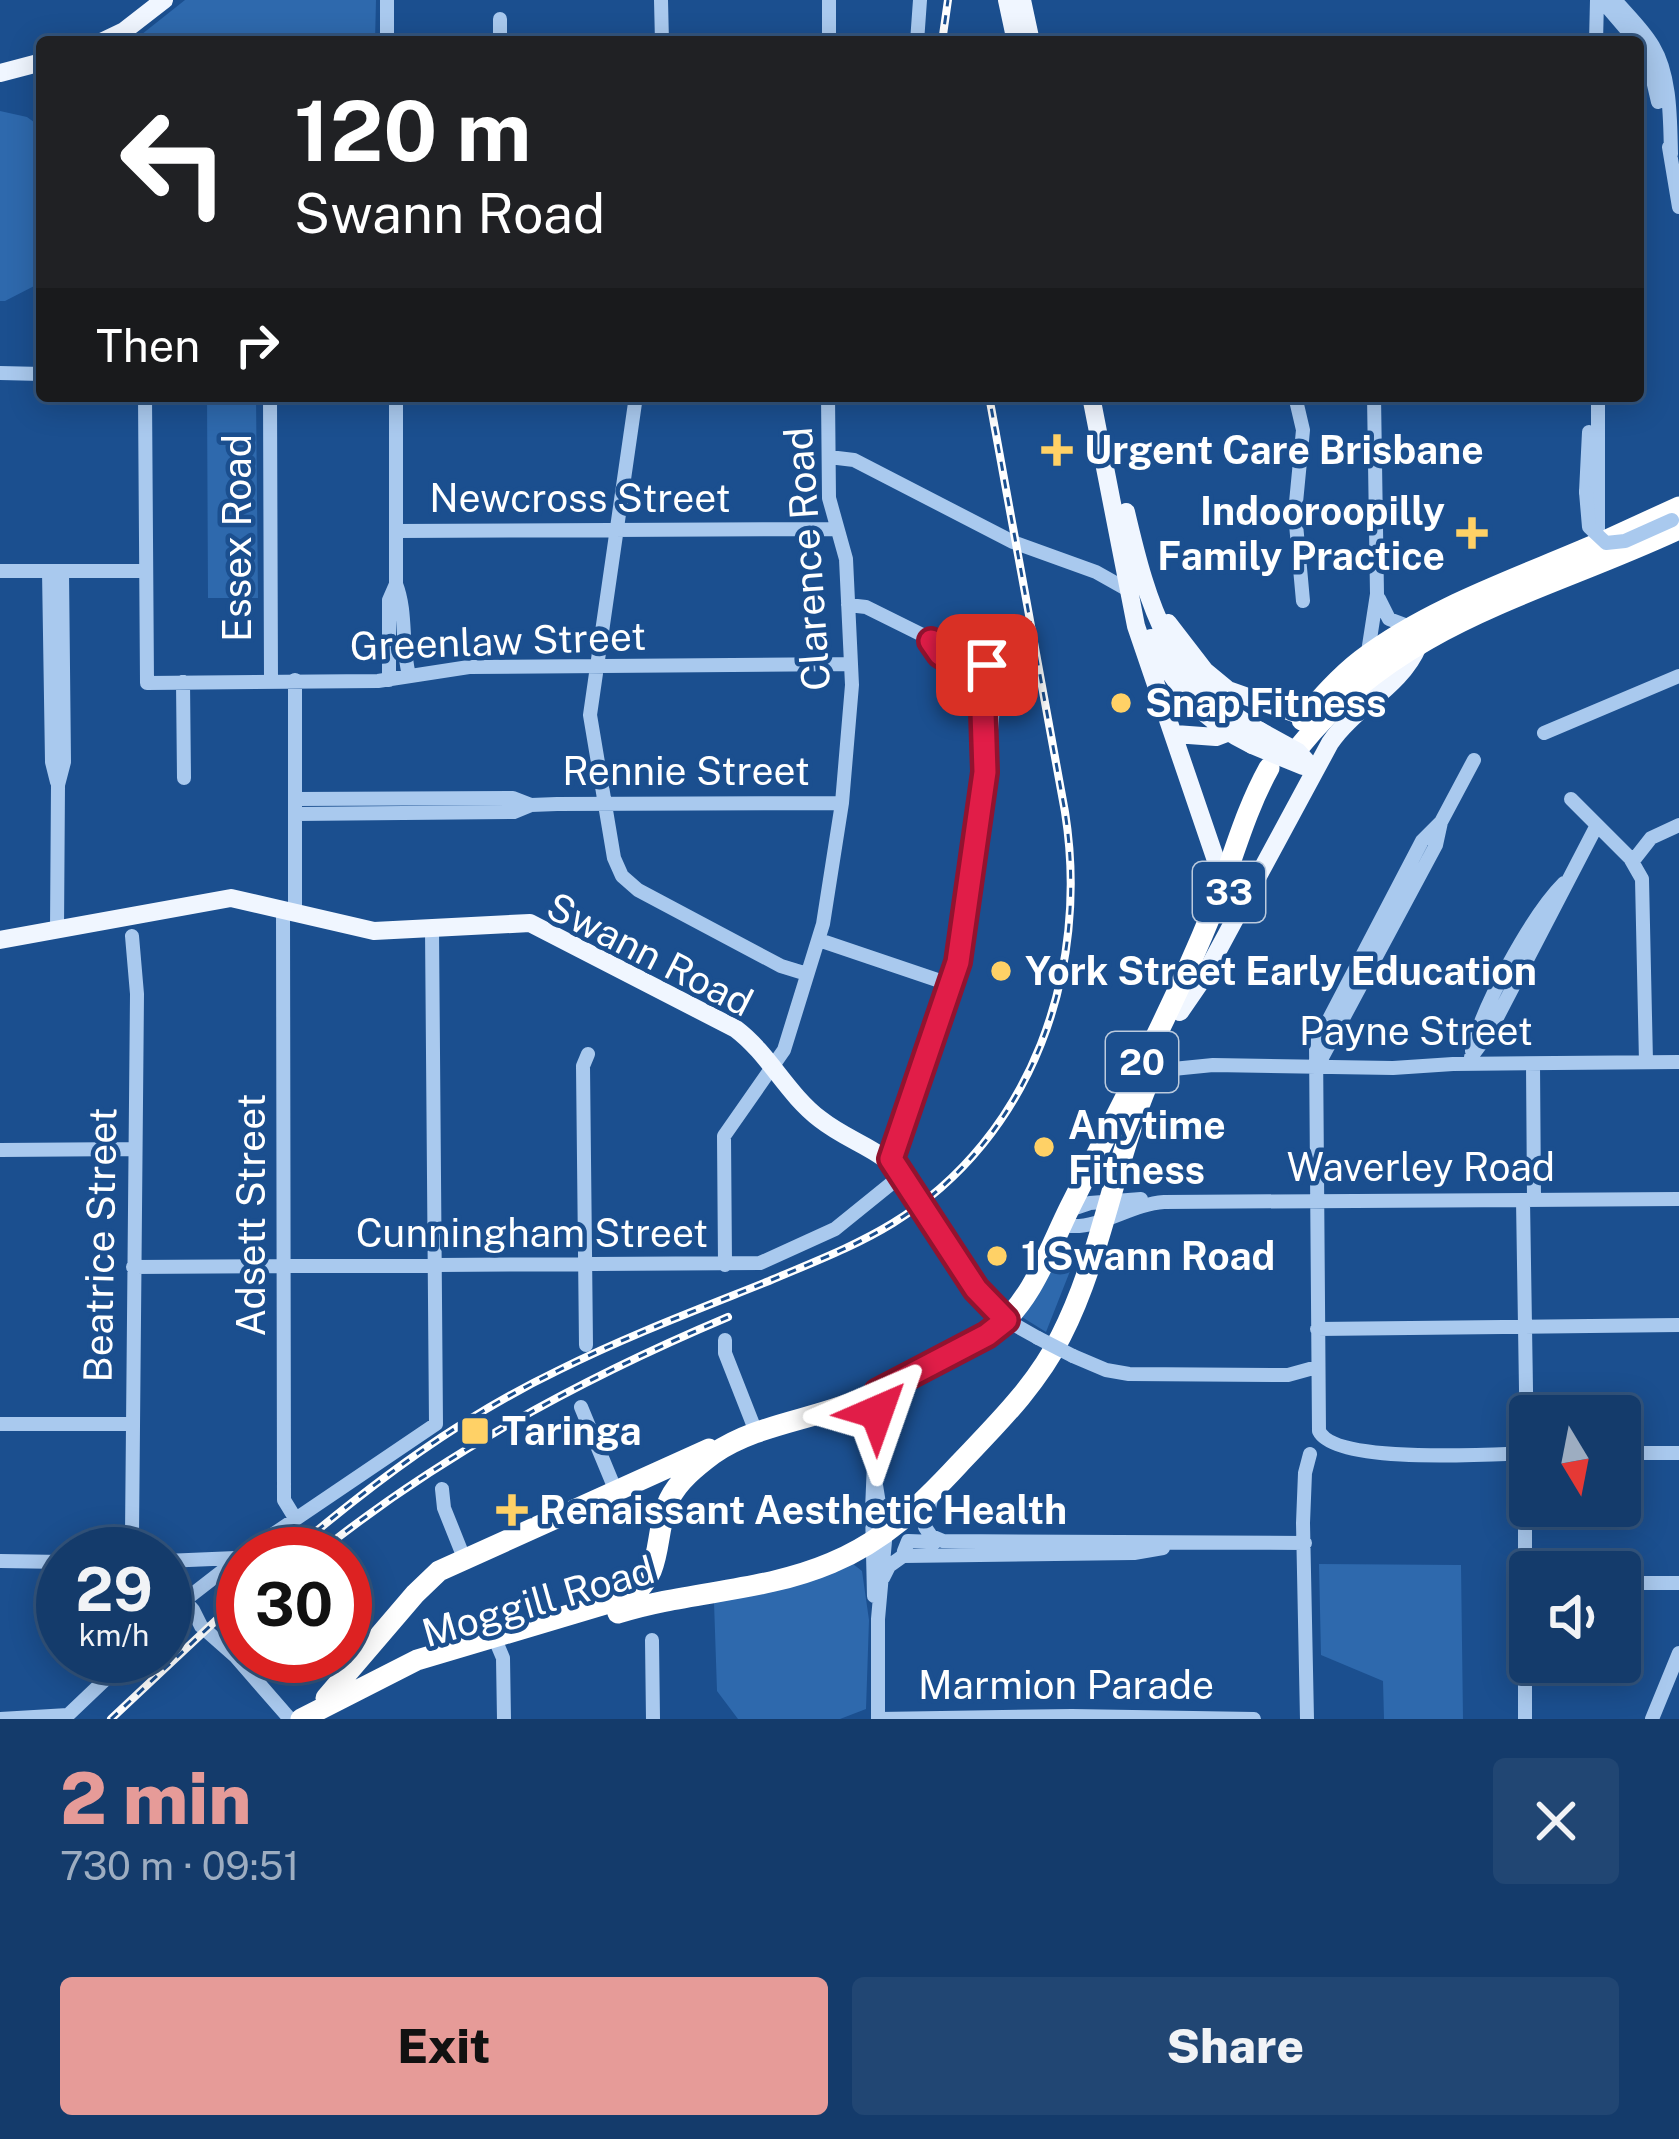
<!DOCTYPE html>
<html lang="en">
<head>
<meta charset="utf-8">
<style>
  body { margin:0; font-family:"Public Sans",sans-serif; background:#214673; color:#f1f3f6; height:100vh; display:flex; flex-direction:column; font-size:45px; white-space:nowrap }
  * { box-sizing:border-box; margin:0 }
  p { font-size:39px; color:#9dadc1 }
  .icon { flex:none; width:66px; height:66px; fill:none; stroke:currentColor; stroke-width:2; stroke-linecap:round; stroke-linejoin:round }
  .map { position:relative; height:1719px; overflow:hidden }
  .panel { display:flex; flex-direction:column; background:#143b6b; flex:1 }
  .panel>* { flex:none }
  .guide { position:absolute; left:36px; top:36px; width:1608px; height:366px; border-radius:12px; box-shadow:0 6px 30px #0003,0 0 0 3px #33557e; background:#202124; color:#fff; overflow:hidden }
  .needle { width:78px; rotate:170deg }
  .buttons { position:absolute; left:1509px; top:1395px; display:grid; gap:24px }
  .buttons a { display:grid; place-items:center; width:132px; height:132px; border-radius:12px; background:#143b6b; box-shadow:0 6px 30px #0003,0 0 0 3px #33557e; font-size:60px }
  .speed { position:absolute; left:36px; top:1527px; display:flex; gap:24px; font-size:60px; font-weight:700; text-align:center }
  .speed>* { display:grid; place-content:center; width:156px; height:156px; border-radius:50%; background:#143b6b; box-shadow:0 6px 30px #0003,0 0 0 3px #33557e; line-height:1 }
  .speed small { font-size:30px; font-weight:400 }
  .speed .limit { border:18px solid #d22; background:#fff; color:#111 }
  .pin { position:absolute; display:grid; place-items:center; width:102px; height:102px; color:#fff; margin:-51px; border-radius:24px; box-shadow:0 6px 18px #0006 }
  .me { position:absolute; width:132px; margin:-66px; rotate:43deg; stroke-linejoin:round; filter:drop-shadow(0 0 9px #0008) }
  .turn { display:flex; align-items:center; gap:42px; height:252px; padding:0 60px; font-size:54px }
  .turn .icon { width:156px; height:156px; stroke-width:2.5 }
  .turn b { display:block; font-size:84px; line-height:102px }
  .then { display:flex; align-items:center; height:114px; padding:0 60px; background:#0003; gap:24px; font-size:45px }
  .round { display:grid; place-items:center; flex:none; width:126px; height:126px; border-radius:12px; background:#214673 }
  .head { display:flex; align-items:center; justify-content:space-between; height:204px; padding:0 60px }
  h1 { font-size:72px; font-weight:800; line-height:90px; color:#e69b98 }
  .button { display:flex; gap:24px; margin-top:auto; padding:24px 60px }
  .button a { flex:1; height:138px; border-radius:12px; background:#e69b98; color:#111; font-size:48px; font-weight:800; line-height:138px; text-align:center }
  .button a+a { background:#214673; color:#f1f3f6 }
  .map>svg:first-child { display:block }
  .green { fill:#2e69ad }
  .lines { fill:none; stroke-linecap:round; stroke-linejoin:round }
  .minor { stroke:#a9c9ee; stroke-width:14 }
  .major { stroke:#f0f6ff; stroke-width:18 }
  .highway { stroke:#fff; stroke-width:21 }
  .rail-casing { stroke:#fff; stroke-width:8 }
  .rail { stroke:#1b4f8f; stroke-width:3; stroke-dasharray:9; stroke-linecap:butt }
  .minor-bridge { stroke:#a9c9ee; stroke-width:14 }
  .major-bridge { stroke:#f0f6ff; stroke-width:18 }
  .route-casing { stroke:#92132f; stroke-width:30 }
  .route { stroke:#e11d48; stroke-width:21 }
  .poi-dot { fill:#ffd166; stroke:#1b4f8f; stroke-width:4.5 }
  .labels { text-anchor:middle; stroke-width:9; stroke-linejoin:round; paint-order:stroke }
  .shield { fill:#1b4f8f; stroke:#bbcadd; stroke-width:3 }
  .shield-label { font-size:36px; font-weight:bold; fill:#fff }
  .poi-label { font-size:39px; font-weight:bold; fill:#fff; stroke:#1b4f8f; text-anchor:start }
  .street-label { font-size:39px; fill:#fff; stroke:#1b4f8f }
</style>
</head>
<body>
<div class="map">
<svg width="1679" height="1719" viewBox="0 0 1679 1719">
  <rect width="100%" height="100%" fill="#1b4f8f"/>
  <path class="green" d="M185,0H376L375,42H132Z
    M0,111L27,117L42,128V282L5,301H0Z
    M207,396H256L258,598H208Z
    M1062,1245H1072V1266L1046,1332L1022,1317Z
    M853,1564L862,1571L869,1620L866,1709L840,1719H738L717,1691L714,1602Z
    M1319,1564L1461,1565L1463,1719H1384L1383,1681L1321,1655Z"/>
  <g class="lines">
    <path class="minor" d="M387,0V42
      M661,0L662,42
      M1601,0L1637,42
      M1615,0C1628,15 1643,29 1653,46C1671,76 1670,120 1671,154
      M500,19V42
      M829,42V0
      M917,42L920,0
      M1596,42L1597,0
      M1638,44L1649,63L1658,102
      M1669,147L1679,207
      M0,373L42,374
      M145,396L147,683L378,681L469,667L851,664
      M270,396L271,680
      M396,396V584C407,612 401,645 409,675
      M636,396L590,715L614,858L622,876L638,890L781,966L807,974
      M1295,396L1303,430L1295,513L1303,601
      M829,457L854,460L1013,542L1096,572L1128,590
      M1586,492L1589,432
      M396,531L836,529
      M1598,533V396
      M0,571H146
      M49,571L52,762L57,782
      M1379,599L1389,619L1413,628
      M848,605L866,607L991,669L995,685L990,741
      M1368,652L1377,594L1374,396
      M389,680V600L396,584
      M183,682L184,778
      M1544,733L1679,676
      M296,799L513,798L531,805
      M1571,799L1630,858L1642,879L1646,1062
      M296,814L514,812L531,805L557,804L842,803
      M1441,822L1422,841L1316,1044L1319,1431C1335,1465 1492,1454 1530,1453
      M1633,861L1651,838L1679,825
      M283,909L284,1500L295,1518
      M295,911V680
      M57,929L58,785L64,762L62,572
      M132,936L137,994L132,1535L138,1554
      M819,940L952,985
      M1472,1051C1481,1008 1532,915 1564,883
      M1471,1057L1489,1033L1597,825
      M1533,1064L1534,1200
      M1317,1067L1436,845L1441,822L1474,760
      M1153,1071L1213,1065L1393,1068L1453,1064L1679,1062
      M0,1150L134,1149
      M891,1159L958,962L985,772L982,682L940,654L931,641
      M1523,1200L1527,1453
      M1069,1210L1090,1203L1141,1199
      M1064,1219L1071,1226C1101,1228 1132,1204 1164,1202L1679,1199
      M725,1265L724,1136L784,1050L823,924L842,803L852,685L846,559L829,498L828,396
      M133,1267L760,1263L835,1229L903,1174
      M1006,1320L1038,1338
      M1317,1329L1679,1325
      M725,1340V1353L756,1432
      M586,1345L583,1066L588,1054
      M1073,1356L1106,1370L1129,1374L1288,1375L1317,1367
      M581,1407L615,1489
      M0,1424H131
      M1525,1453V1719
      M1620,1453H1679
      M876,1485L885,1541L878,1619V1719
      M442,1489L444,1508L464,1558
      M932,1494L925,1527L931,1536L943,1541L1305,1543
      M244,1554L436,1424L432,929
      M911,1556L904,1551L908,1541L935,1542
      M0,1561L63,1562
      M165,1561L236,1558
      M883,1578L889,1566L903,1556L1134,1553L1163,1548
      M165,1579L193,1610L201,1626L235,1656L290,1719
      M1620,1583H1679
      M874,1596L872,1510L877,1392
      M185,1600L243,1555
      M165,1623L186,1602
      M495,1639L503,1658L504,1719
      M652,1640L653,1719
      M0,1719L68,1715L130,1656
      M879,1719L1072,1716L1254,1719
      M1307,1719L1303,1523L1305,1473L1310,1454
      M1652,1719L1679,1653"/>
    <path class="major" d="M1007,0L1016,42
      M1022,0L1031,42
      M101,42L124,31L164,0
      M0,73L42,62
      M1091,396L1136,626L1223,881
      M1126,512C1148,606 1169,682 1260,731
      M1168,623L1205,671L1228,690L1305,717
      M1151,638C1172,685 1205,722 1252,745
      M1175,734L1216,737L1229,732
      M0,940L231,898L374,931L530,923L736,1029C769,1054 787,1094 820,1119C853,1145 885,1148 910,1185
      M1180,1012L1202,980L1330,743C1354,707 1401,687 1418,646
      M943,1234L976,1290L1006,1320"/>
    <path class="highway" d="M1609,539L1679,507
      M1302,720C1320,699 1339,677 1361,660C1429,608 1519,578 1597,544
      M1300,746C1400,621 1540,594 1679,529
      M618,1613C688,1591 763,1592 831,1563C884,1541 920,1506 959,1464C996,1425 1037,1385 1061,1336C1105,1250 1115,1149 1158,1061
      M326,1698L415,1594L439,1571L709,1449
      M301,1719L417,1660L629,1597C665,1574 653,1534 669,1500C678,1481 697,1466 713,1454C751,1428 797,1422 840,1407C881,1393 960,1355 994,1330C1032,1302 1050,1247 1070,1207C1119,1109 1171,1013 1212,912C1232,863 1243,815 1269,768"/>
    <defs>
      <path id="rail" d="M942,42L948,0
        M289,1554C374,1482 459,1418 559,1370C627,1336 699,1309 769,1281C811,1263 854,1247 893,1223C1033,1137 1090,969 1065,812L989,396
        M317,1554C439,1456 583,1378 728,1317
        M111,1719L243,1595"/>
    </defs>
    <use href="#rail" class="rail-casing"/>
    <use href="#rail" class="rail"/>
    <path class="minor-bridge" d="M1586,492L1589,527L1606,543L1625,541L1672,520
      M1038,1338L1073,1356"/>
    <path class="major-bridge" d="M1260,731L1298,752L1306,761
      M1252,745L1303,766
      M910,1185L943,1234"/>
  </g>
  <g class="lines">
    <defs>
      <path id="route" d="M877,1412L878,1392L987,1335L1006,1320L976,1289L891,1159L958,962L985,772L982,682L940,654L931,641L987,665"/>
    </defs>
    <use href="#route" class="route-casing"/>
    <use href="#route" class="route"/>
  </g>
  <g class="poi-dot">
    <path d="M1051 432h12v12h12v12h-12v12h-12v-12h-12v-12h12z"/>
    <path d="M1466 515h12v12h12v12h-12v12h-12v-12h-12v-12h12z"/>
    <circle cx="1121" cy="703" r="12"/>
    <circle cx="1001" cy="971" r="12"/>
    <circle cx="1044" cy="1147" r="12"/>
    <circle cx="997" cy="1256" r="12"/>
    <rect x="460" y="1416" width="30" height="30" rx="6"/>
    <path d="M506 1492h12v12h12v12h-12v12h-12v-12h-12v-12h12z"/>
  </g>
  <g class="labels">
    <g class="shield">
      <rect x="1193" y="862" width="72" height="60" rx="9"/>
      <rect x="1106" y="1032" width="72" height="60" rx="9"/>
    </g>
    <g class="shield-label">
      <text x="1229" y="905">33</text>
      <text x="1142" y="1075">20</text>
    </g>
    <g class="poi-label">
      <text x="1084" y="464">Urgent Care Brisbane</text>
      <text x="1445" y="525" text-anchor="end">Indooroopilly<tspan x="1445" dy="45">Family Practice</tspan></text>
      <text x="1145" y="717">Snap Fitness</text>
      <text x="1025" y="985">York Street Early Education</text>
      <text x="1068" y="1139">Anytime<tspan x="1068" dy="45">Fitness</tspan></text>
      <text x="1021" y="1270">1 Swann Road</text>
      <text x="502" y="1445">Taringa</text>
      <text x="539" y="1524">Renaissant Aesthetic Health</text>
    </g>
    <g class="street-label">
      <text x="580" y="512">Newcross Street</text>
      <text transform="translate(237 538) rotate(-90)" y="14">Essex Road</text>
      <text transform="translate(807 559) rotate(-94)" y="14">Clarence Road</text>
      <text transform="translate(498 641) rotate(-2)" y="14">Greenlaw Street</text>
      <text x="686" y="785">Rennie Street</text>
      <text transform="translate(650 954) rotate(27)" y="14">Swann Road</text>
      <text x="1416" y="1045">Payne Street</text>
      <text x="1421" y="1181">Waverley Road</text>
      <text transform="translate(251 1215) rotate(-90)" y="14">Adsett Street</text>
      <text x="532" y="1247">Cunningham Street</text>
      <text transform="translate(100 1245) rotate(-89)" y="14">Beatrice Street</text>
      <text transform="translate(538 1601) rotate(-16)" y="14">Moggill Road</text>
      <text x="1066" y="1699">Marmion Parade</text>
    </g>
  </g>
</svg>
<div class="buttons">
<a><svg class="needle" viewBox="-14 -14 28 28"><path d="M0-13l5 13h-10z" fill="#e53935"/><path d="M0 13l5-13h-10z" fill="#9dadc1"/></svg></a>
<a><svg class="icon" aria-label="sound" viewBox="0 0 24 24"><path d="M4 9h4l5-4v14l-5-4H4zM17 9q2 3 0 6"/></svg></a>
</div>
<div class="speed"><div>29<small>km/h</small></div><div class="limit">30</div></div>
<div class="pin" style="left:987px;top:665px;background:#d93025"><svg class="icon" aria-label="arrive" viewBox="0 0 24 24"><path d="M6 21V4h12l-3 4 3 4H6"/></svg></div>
<svg class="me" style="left:877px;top:1412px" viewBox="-20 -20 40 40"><path d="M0-17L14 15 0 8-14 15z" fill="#e11d48" stroke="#fff" stroke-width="4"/></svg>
<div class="guide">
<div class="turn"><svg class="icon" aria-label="left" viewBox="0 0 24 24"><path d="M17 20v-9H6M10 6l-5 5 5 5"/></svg><div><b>120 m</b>Swann Road</div></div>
<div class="then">Then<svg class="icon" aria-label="right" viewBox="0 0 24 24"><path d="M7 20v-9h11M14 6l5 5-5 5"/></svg></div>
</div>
</div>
<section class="panel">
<div class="head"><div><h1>2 min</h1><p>730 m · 09:51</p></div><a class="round"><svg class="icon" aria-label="close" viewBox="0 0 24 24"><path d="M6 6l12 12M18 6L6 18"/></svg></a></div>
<div class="button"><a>Exit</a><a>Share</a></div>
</section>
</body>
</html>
